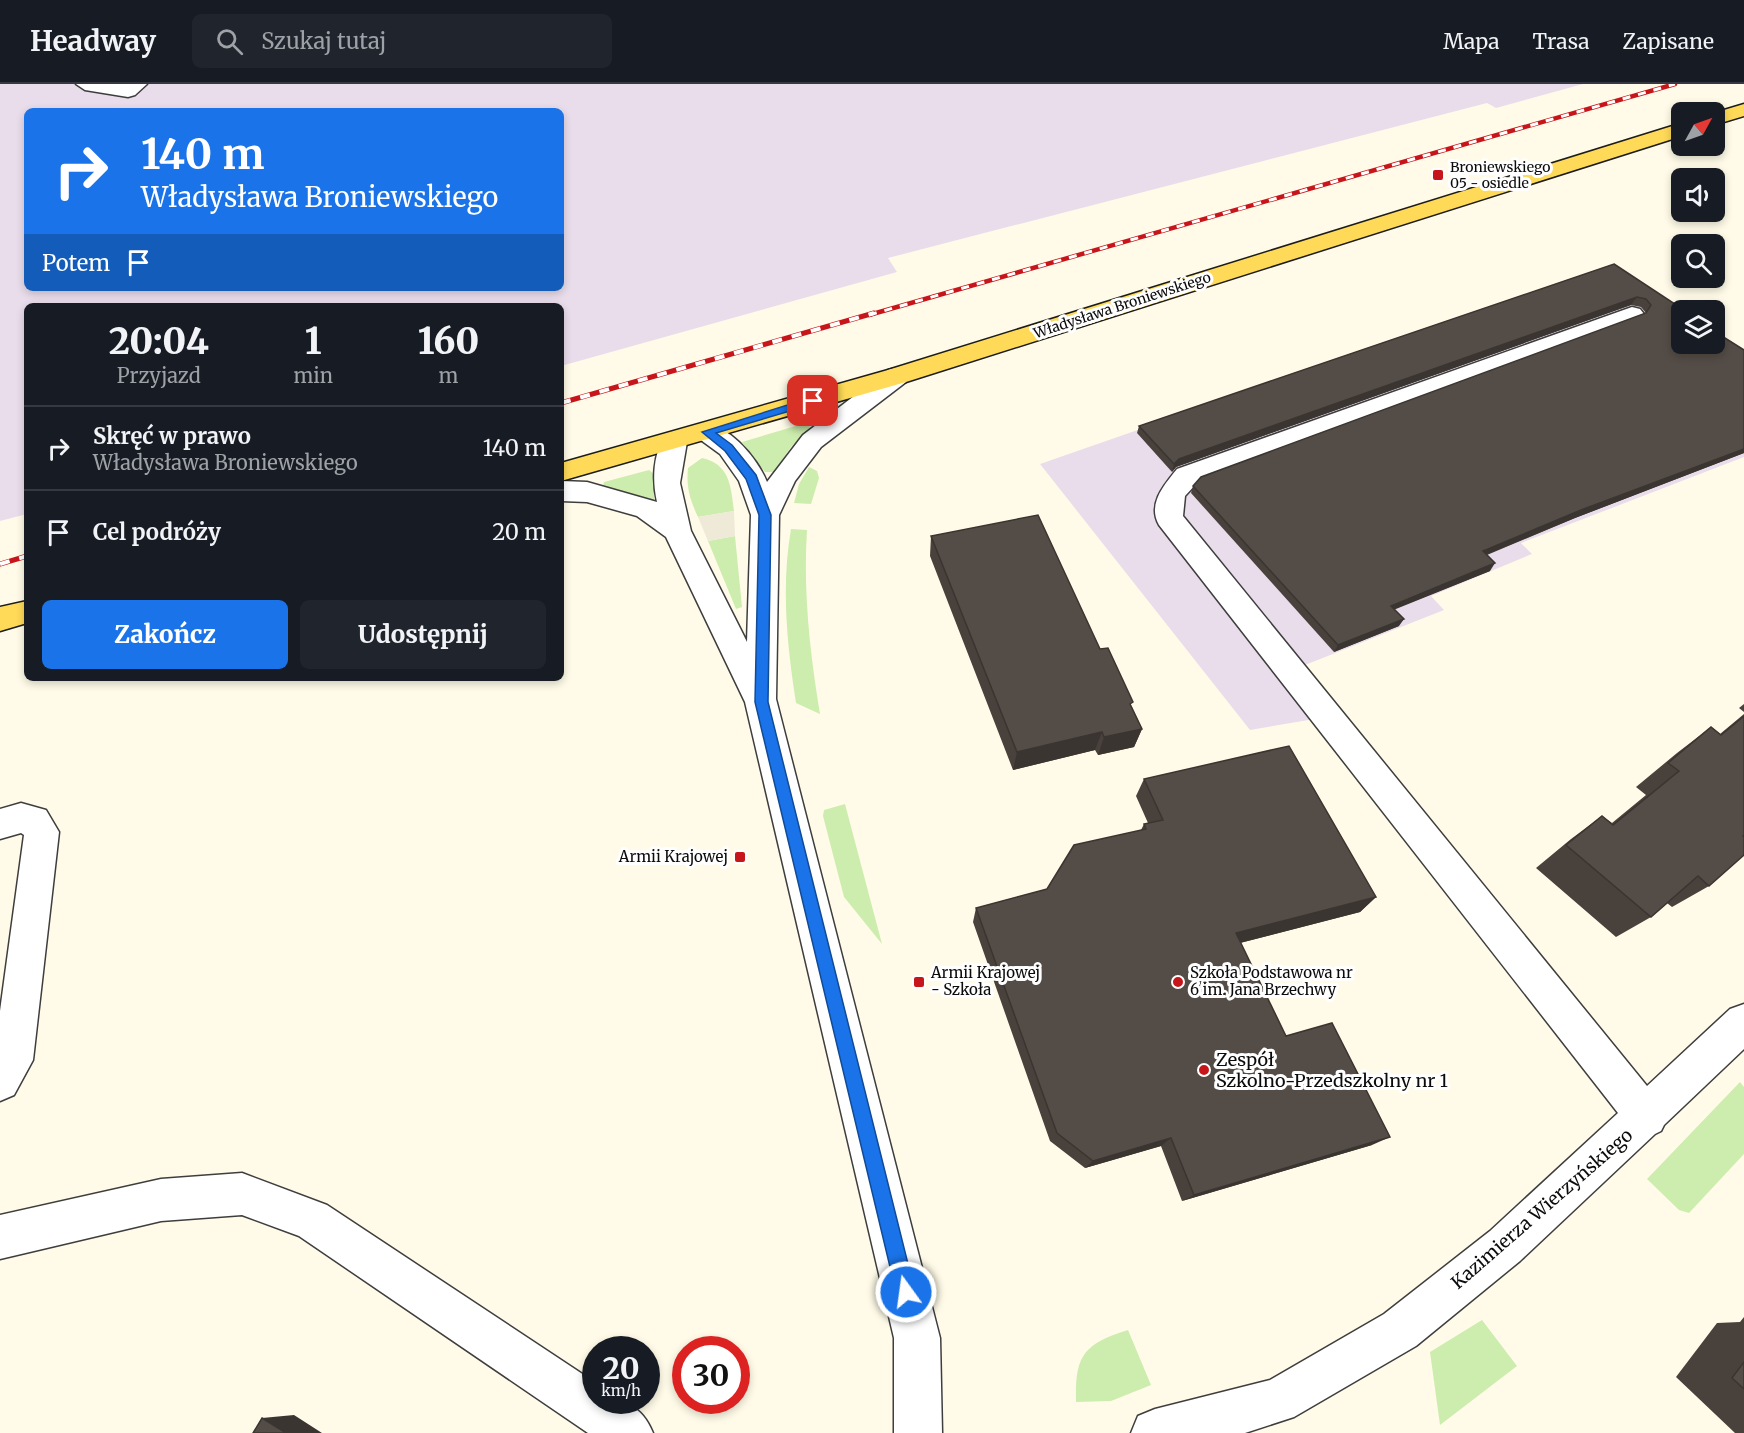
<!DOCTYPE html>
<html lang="pl">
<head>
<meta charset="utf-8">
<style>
  body { margin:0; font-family:Merriweather,serif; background:#20242c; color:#f1f3f6; height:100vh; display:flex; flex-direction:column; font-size:22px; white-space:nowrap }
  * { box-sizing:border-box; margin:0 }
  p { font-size:20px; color:#9ea1a6 }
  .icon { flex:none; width:33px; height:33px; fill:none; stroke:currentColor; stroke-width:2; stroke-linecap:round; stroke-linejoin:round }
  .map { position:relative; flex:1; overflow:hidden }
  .drawer { position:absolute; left:24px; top:219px; width:540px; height:378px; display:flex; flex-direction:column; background:#171b24; border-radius:9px; box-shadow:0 3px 9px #0003 }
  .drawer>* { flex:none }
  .top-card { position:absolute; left:24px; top:24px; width:540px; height:183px; border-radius:9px; box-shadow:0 3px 9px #0003; background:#1a73e8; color:#fff; overflow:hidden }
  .needle { width:39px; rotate:50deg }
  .controls { position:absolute; left:1671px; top:18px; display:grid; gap:12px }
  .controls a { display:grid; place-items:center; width:54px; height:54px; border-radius:9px; background:#171b24; box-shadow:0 3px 9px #0003; font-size:30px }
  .speed { position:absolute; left:582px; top:1252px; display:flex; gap:12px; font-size:30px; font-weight:700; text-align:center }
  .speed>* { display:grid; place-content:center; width:78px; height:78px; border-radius:50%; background:#171b24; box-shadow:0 3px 9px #0003; line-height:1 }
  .speed small { font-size:15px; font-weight:400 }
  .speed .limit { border:9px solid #d22; background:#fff; color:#111 }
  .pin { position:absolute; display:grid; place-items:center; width:51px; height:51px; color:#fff; margin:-26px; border-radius:12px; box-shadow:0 3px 9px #0006 }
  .me { position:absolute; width:66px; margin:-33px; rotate:346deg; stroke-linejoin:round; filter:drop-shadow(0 0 4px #0008) }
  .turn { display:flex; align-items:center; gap:21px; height:126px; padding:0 18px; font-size:27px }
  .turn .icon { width:78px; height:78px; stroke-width:2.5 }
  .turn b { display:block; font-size:42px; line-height:51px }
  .then { display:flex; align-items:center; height:57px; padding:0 18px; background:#0003; gap:12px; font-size:22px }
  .eta { display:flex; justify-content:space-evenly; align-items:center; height:102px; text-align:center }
  .eta b { font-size:36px; font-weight:800; line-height:42px }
  .action { display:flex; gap:12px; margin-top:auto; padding:12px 18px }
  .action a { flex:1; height:69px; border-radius:9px; background:#1a73e8; color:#fff; font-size:24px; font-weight:800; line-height:69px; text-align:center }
  .action a+a { background:#20242c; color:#f1f3f6 }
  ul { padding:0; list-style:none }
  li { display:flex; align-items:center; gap:18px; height:84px; padding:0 18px; border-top:2px solid #363941 }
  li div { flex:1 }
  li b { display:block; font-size:22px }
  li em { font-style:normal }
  header { display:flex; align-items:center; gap:36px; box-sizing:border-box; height:84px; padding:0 30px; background:#171b24; border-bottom:2px solid #363941 }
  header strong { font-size:28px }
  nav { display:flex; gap:33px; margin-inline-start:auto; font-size:21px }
  .search { width:420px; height:54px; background:#20242c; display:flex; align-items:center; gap:15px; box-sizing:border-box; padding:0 21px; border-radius:9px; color:#9ea1a6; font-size:22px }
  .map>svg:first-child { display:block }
  .industrial { fill:#eaddeb; fill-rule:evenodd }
  .green { fill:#cdedae }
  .plaza { fill:#efe9d8 }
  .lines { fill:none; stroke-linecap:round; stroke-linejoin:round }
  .minor-casing { stroke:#3e3e3e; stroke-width:3 }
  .major-casing { stroke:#1c1c1c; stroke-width:3 }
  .minor { fill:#fff; fill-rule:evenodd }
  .major { fill:#ffda58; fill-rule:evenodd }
  .rail-far1-casing { stroke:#c7161b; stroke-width:4.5 }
  .rail-casing { stroke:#c7161b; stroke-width:5 }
  .rail-far1 { stroke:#fff; stroke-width:3; stroke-dasharray:8; stroke-linecap:butt }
  .rail { stroke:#fff; stroke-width:4; stroke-dasharray:10; stroke-linecap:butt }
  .wall { fill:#48413c }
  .shaded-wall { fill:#3b3531 }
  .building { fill:#544c46; stroke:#3b3531; stroke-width:1.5 }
  .route { fill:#1a73e8; stroke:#114b97; stroke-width:1.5 }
  .poi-dot { fill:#c7161b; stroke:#fff; stroke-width:2 }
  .labels { text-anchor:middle; stroke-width:6; stroke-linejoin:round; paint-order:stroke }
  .far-poi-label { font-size:14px; fill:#0b0b0b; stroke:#fff; text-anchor:start }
  .far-street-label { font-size:14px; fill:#0b0b0b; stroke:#fff }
  .poi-label { font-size:15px; fill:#0b0b0b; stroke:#fff; text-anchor:start }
  .near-poi-label { font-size:18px; fill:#0b0b0b; stroke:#fff; text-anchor:start }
  .near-street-label { font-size:18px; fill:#0b0b0b; stroke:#fff }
</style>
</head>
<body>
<header>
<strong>Headway</strong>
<div class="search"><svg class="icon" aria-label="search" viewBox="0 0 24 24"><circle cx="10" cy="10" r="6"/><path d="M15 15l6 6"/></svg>Szukaj tutaj</div>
<nav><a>Mapa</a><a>Trasa</a><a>Zapisane</a></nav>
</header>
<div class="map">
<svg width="1744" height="1349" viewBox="0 0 1744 1349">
  <rect width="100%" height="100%" fill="#fffbe8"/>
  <path class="industrial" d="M0,0H1583L1496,24L1487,19L888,174L897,188L561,282V222H27V430L0,437ZM27,27H561V204H27Z
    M1609,182L1681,230L1682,260H1714L1744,272V373L1521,459L1532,470L1431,512L1444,526L1305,581L1344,630L1250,646L1040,380Z"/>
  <path class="green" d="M809,338L810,345L791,363L774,388H765L742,358Z
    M702,374C730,380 731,403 734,427L698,433C690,416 686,403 688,384Z
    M809,383L817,387L819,394L811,420L794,419L799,400Z
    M649,386L655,391L654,417L645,416L603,401L604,398Z
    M791,445L807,446C803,508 810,569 820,630L796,619C787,561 781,503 791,445Z
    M735,452L742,523L736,525L708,457Z
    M845,720L882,860L844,813L823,732L824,726Z
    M1740,998L1744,1003V1070L1689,1129L1679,1126L1647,1095Z
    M1482,1236L1517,1282L1440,1341L1430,1268Z
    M1128,1246L1151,1301L1111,1317L1076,1318C1075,1273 1082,1260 1128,1246Z"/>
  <path class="plaza" d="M734,427L735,452L708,457L698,433Z"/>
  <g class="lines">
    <defs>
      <path id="minor" d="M76,0H147L135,11L128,13L85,6Z
        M1632,223L1640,225L1644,230L1640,235L1197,399L1185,412L1183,432L1647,1002L1730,925L1744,920V965L1664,1041L1661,1047L1655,1050L1520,1177L1416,1262L1294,1333L1245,1349H1131L1138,1332L1155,1325L1270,1296L1384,1230L1490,1147L1618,1029L1159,441C1147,420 1164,401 1177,385Z
        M897,284L906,286L909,292L906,298L821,363L795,397L779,431L776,615L940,1254L942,1349H894V1254L745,618L666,453L637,432L587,418L561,417V397L587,398L657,418C652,397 653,370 665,352L674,349L683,352L687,358L680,399L691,447L747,558L751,431L739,397L720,370L698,354L694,348L698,342C725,334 758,375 767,398L803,351L888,286Z
        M21,719L46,726L59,748L33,976L14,1011L0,1017V927L24,751L21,749L0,755V725Z
        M242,1089L327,1121L596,1299V1317C625,1317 641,1320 653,1349H588L299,1152L242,1131L161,1137L0,1175V1131L161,1095Z"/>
      <path id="major" d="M1744,20V32L1714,41V29Z
        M1682,39V52L906,298L561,397V379L888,286Z
        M27,517V539L0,547V523Z"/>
    </defs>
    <use href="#minor" class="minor-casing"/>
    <use href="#major" class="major-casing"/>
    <use href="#minor" class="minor"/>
    <use href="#major" class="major"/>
    <defs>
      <path id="rail-far1" d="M869,231L1675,0"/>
      <path id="rail" d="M561,319L874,229
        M0,480L27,472"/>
    </defs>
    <use href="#rail-far1" class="rail-far1-casing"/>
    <use href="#rail" class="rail-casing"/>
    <use href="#rail-far1" class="rail-far1"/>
    <use href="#rail" class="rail"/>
  </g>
  <path class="wall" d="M1614,180L1744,266V369L1575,434L1487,471L1490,487L1394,525L1399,542L1334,568L1191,409L1193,402L1645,230L1646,229L1641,223L1631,221L1176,383L1172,388L1137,349L1139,342Z
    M931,452L1100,565L1132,623L1142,645L1134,663L1098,671L1095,666L1013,686L930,472Z
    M1744,620V628L1739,624Z
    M1744,630V751L1709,802L1672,823L1667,819L1651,833L1616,853L1536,784L1571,755L1602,732L1612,739L1646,711L1636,703L1677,669L1711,643L1720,650Z
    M1144,695L1376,813L1360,828L1240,859L1286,952L1372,1061L1182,1117L1161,1062L1085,1084L1050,1057L973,838L976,824L1047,805L1141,746L1144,740L1148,739L1136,712Z
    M1744,1233V1349H1735L1676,1293L1717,1239L1740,1238Z"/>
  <path class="shaded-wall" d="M1637,213L1631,221L1176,383L1172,388L1174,380L1179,375Z
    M1744,365V369L1575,434L1478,474L1483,467L1581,426Z
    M1495,479L1490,487L1386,529L1391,522Z
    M1404,535L1399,542L1334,568L1338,561Z
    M1142,645L1134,663L1098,671L1104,653Z
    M1102,648L1095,666L1013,686L1017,668Z
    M1376,813L1360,828L1224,863L1236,849Z
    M1390,1053L1372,1061L1182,1117L1194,1111Z
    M1171,1054L1161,1062L1085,1084L1093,1077Z
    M294,1331L322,1349H286L262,1334Z"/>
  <path class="building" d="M1614,180L1684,226H1682V260H1714V247L1744,266V365L1581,426L1483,467L1495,479L1391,522L1404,535L1338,561L1193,402L1201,393L1646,229L1651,221L1646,215L1637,213L1179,375L1174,380L1139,342Z
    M1038,431L1100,565L1108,564L1133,618L1130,620L1142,645L1104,653L1102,648L1017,668L931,452Z
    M1744,632V751L1743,752L1744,753V771L1709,802L1698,792L1651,833L1566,761L1602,732L1613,741L1679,687L1668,679L1711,643L1721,651Z
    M1289,662L1376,813L1236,849L1286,952L1332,939L1390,1053L1194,1111L1171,1054L1093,1077L1057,1049L976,824L1047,805L1074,761L1146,745L1144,740L1163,736L1144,695Z
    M1744,1278V1305L1732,1294Z
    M262,1334L286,1349H253Z"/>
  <path class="route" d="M813,313L817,314V319L716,349L732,361L756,391L771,431L768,618L915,1208L912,1214L906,1217L899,1214L896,1208L755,618L759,431L746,395L725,367L702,348Z"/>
  <g class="poi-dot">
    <rect x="1432" y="85" width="12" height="12" rx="3"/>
    <rect x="734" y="767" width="12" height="12" rx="3"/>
    <rect x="913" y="892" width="12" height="12" rx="3"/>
    <circle cx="1178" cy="898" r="6"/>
    <circle cx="1204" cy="986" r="6"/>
  </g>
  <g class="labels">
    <g class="far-poi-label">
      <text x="1450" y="88">Broniewskiego<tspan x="1450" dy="16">05 - osiedle</tspan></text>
    </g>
    <g class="far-street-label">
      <text transform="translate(1122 221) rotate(-18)" y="5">Władysława Broniewskiego</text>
    </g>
    <g class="poi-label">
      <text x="728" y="778" text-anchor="end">Armii Krajowej</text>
      <text x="931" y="894">Armii Krajowej<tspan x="931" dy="17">- Szkoła</tspan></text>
      <text x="1190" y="894">Szkoła Podstawowa nr<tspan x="1190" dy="17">6 im. Jana Brzechwy</tspan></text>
    </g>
    <g class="near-poi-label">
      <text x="1216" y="982">Zespół<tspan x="1216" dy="21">Szkolno-Przedszkolny nr 1</tspan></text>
    </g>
    <g class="near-street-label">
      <text transform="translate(1542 1125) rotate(-41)" y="6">Kazimierza Wierzyńskiego</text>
    </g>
  </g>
</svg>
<div class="controls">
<a><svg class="needle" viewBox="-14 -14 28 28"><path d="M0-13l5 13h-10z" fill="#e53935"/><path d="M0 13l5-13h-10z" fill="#9ea1a6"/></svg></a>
<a><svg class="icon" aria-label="sound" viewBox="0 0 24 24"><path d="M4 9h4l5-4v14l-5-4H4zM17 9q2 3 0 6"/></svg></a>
<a><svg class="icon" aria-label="search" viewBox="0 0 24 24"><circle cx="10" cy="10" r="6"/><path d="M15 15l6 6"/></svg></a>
<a><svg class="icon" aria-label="layers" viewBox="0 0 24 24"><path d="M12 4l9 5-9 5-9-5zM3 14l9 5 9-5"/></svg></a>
</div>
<div class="speed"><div>20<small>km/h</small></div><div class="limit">30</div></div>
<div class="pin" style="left:813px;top:317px;background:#d93025"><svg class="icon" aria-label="arrive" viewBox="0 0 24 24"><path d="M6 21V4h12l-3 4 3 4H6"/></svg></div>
<svg class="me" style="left:906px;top:1208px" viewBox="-20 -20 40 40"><circle r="17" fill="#1a73e8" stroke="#fff" stroke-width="3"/><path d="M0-11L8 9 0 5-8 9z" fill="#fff"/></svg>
<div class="top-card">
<div class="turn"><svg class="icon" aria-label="right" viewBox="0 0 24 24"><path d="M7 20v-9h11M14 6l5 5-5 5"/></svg><div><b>140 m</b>Władysława Broniewskiego</div></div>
<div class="then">Potem<svg class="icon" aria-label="arrive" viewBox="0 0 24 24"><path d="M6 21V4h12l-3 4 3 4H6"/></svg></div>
</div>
<section class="drawer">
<div class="eta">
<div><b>20:04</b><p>Przyjazd</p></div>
<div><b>1</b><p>min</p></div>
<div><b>160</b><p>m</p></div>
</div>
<ul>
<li><svg class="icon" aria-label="right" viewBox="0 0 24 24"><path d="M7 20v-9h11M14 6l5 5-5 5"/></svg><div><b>Skręć w prawo</b><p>Władysława Broniewskiego</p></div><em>140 m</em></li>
<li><svg class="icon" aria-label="arrive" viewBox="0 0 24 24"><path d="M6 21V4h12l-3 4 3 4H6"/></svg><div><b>Cel podróży</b></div><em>20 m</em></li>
</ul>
<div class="action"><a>Zakończ</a><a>Udostępnij</a></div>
</section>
</div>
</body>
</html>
